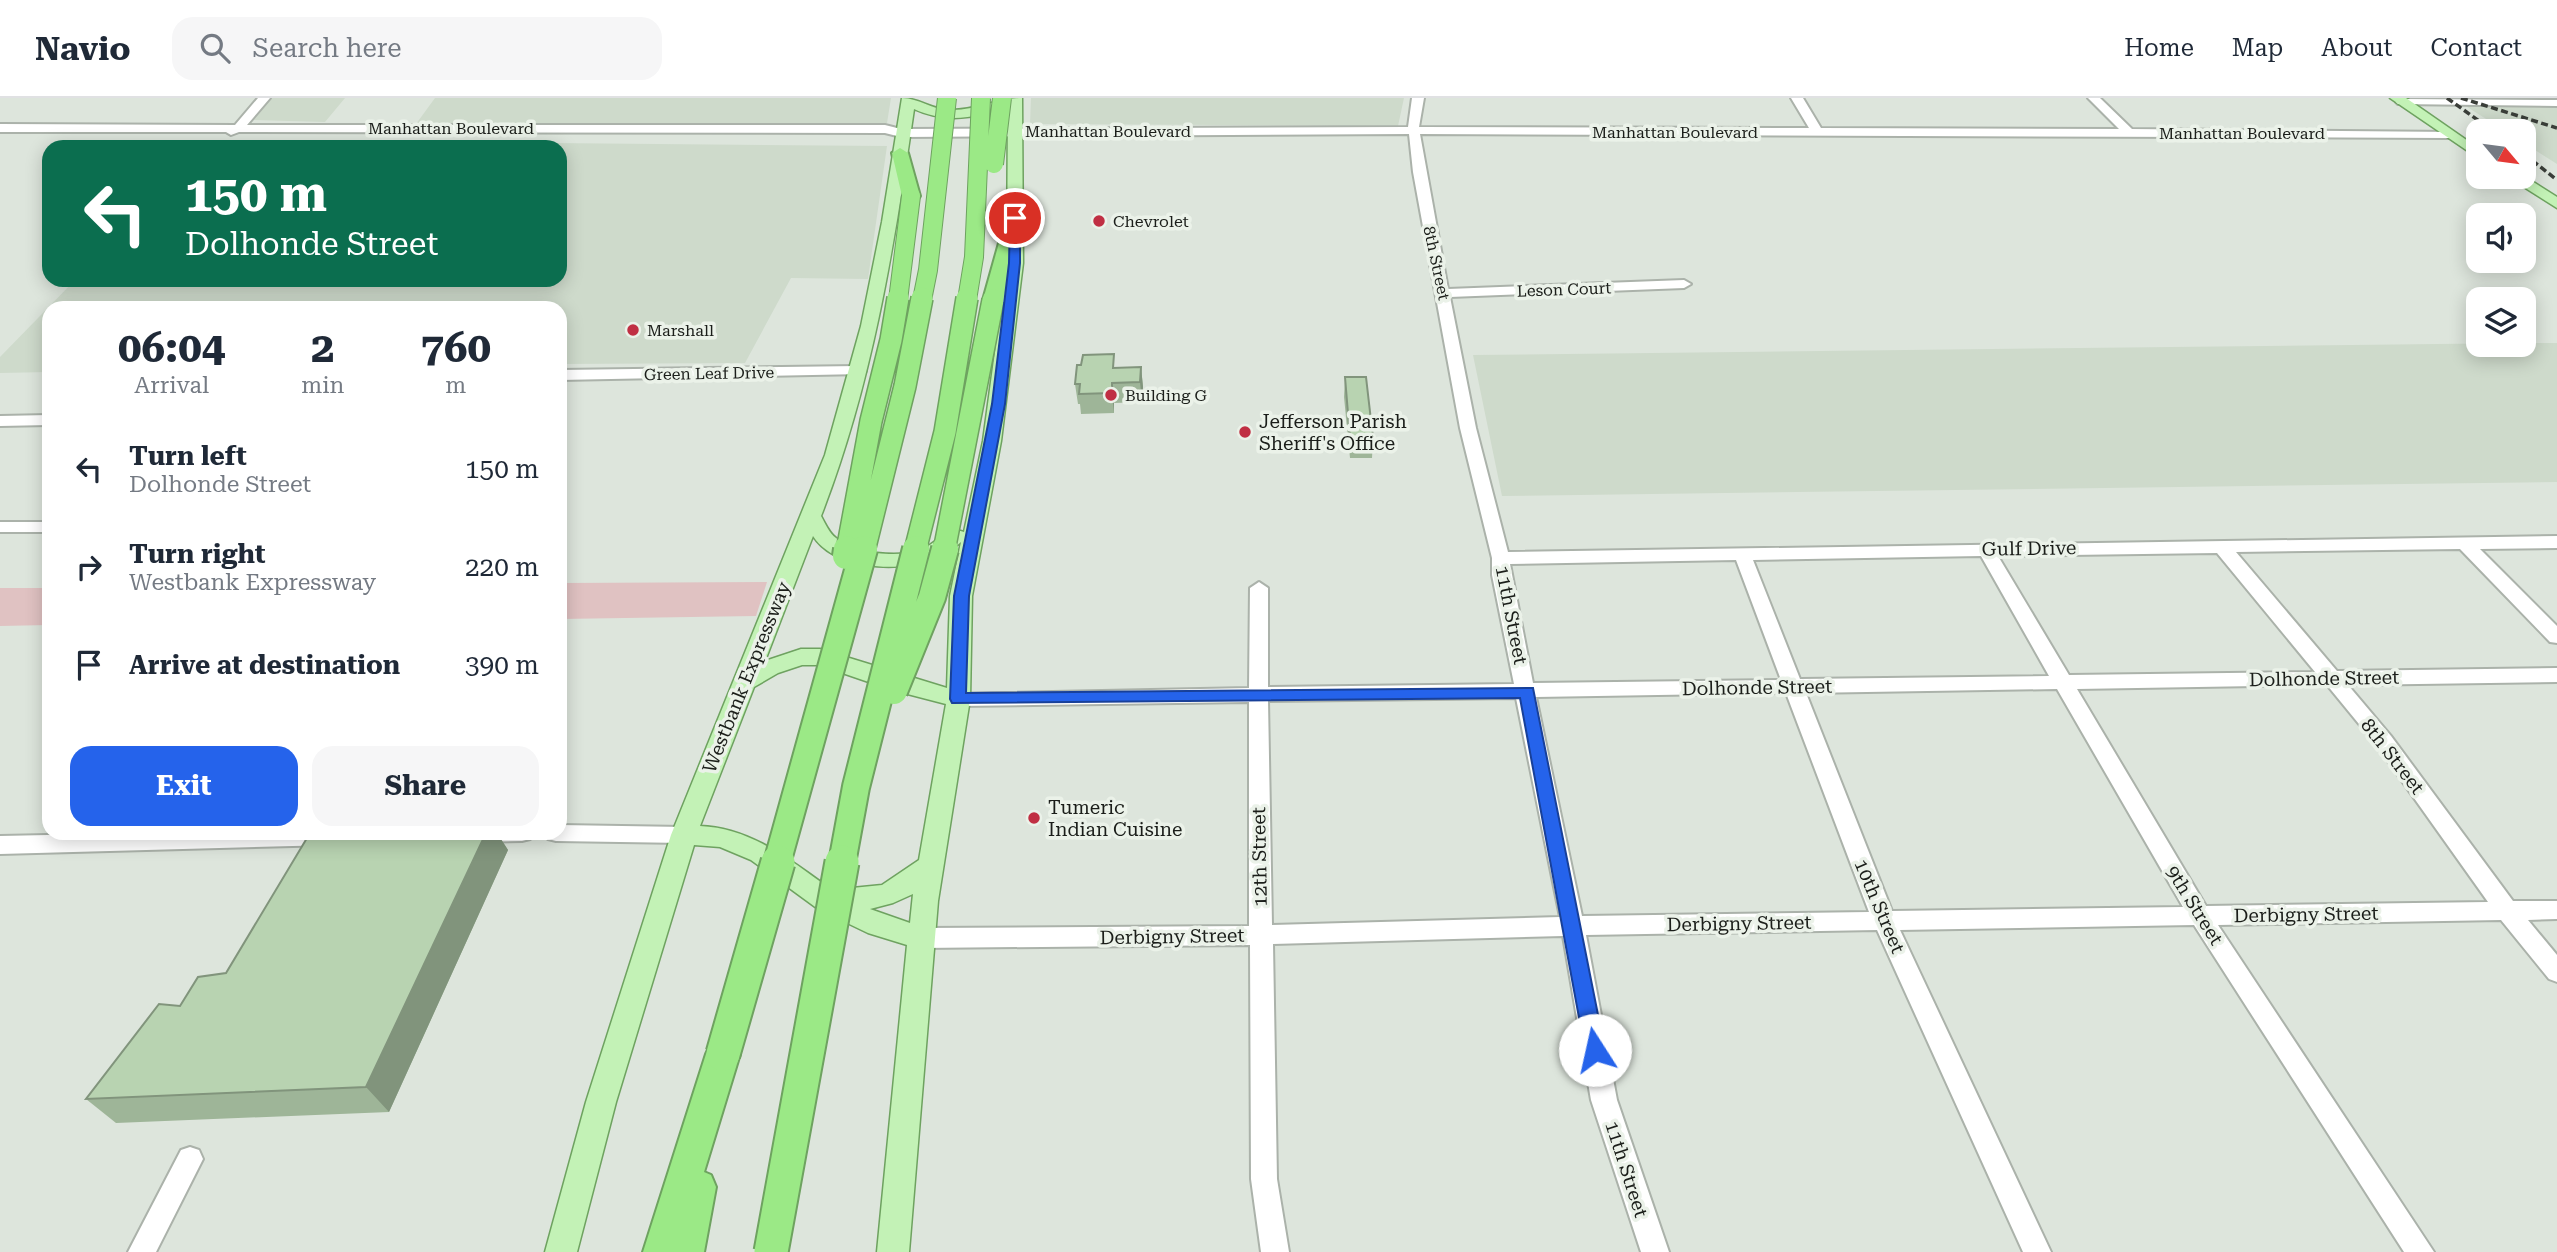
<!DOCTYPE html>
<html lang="en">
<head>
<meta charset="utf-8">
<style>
  body { margin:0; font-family:"Roboto Serif",serif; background:#f6f6f7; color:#1f2937; height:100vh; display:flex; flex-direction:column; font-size:26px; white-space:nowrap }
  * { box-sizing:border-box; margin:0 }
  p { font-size:23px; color:#747a83 }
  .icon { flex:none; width:38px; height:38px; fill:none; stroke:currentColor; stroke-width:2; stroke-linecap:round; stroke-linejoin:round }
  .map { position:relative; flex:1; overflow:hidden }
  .sheet { position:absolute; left:42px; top:203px; width:525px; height:539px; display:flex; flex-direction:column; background:#fff; border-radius:21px; box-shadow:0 4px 18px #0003 }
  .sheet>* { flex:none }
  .guide { position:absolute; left:42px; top:42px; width:525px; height:147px; border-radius:21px; box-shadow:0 4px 18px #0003; background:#0b6e4f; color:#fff; overflow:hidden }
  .needle { width:46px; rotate:119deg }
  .buttons { position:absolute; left:2466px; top:21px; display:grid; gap:14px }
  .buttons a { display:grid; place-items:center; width:70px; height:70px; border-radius:14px; background:#fff; box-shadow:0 4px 18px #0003; font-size:35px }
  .pin { position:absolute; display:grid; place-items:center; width:60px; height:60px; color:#fff; margin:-30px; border:4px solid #fff; border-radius:50%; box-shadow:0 2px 7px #0007 }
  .me { position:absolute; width:77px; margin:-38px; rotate:350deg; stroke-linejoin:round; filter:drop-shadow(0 0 5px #0008) }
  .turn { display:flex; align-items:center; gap:24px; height:147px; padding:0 28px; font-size:32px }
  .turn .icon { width:91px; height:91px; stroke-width:2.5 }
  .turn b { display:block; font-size:49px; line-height:60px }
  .eta { display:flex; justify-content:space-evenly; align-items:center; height:119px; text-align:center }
  .eta b { font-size:42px; font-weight:700; line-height:49px }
  .action { display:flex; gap:14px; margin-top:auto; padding:14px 28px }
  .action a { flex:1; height:80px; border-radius:21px; background:#2563eb; color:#fff; font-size:28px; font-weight:700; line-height:80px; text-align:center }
  .action a+a { background:#f6f6f7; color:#1f2937 }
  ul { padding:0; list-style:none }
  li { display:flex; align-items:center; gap:21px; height:98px; padding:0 28px }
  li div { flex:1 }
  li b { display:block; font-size:26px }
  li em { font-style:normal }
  header { display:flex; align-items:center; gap:42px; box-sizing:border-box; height:98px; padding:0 35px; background:#fff; border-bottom:2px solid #e0e1e3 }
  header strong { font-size:33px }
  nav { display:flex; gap:38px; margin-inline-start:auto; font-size:24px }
  .search { width:490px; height:63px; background:#f6f6f7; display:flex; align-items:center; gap:18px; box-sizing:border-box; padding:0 24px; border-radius:21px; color:#747a83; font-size:26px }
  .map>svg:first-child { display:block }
  .built { fill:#cedacb }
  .green { fill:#e0c2c2 }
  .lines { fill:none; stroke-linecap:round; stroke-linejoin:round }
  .minor-casing { stroke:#abb2aa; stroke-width:4 }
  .major-casing { stroke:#6ea260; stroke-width:3 }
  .highway-casing { stroke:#6ea260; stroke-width:4 }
  .minor { fill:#fff; fill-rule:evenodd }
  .major { fill:#c3f2b6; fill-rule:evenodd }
  .highway { fill:#9be986; fill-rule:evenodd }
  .rail { stroke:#3a3e39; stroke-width:3.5; stroke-dasharray:7 3.5; stroke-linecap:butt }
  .highway-bridge-far3-casing { stroke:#6ea260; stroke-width:20; stroke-linecap:butt }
  .highway-bridge-far2-casing { stroke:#6ea260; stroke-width:24; stroke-linecap:butt }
  .highway-bridge-far1-casing { stroke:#6ea260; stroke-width:30; stroke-linecap:butt }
  .highway-bridge-casing { stroke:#6ea260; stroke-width:37; stroke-linecap:butt }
  .highway-bridge-far3 { stroke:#9be986; stroke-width:18 }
  .highway-bridge-far2 { stroke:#9be986; stroke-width:21 }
  .highway-bridge-far1 { stroke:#9be986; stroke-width:26 }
  .highway-bridge { stroke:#9be986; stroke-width:33 }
  .wall { fill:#9eb598 }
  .shaded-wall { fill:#81947c }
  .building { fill:#b8d3b1; stroke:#81947c; stroke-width:2 }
  .route { fill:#2563eb; stroke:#184099; stroke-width:2 }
  .poi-dot { fill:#c02f43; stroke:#ebf2e9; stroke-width:2.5 }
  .labels { text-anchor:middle; stroke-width:7; stroke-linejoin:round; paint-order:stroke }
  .far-street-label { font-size:16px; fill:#1b1e1a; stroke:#ebf2e9 }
  .far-poi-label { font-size:16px; fill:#1b1e1a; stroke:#ebf2e9; text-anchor:start }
  .poi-label { font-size:19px; fill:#1b1e1a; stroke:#ebf2e9; text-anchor:start }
  .street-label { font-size:19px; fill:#1b1e1a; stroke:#ebf2e9 }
</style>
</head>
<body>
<header>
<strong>Navio</strong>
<div class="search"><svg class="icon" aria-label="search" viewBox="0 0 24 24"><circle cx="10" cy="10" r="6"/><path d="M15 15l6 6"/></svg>Search here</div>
<nav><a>Home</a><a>Map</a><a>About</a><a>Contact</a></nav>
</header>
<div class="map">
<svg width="2557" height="1154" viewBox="0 0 2557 1154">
  <rect width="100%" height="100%" fill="#dde5dc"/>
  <path class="built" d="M272,0H345L325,24L253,22Z
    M435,0H891L887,25L416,26Z
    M1031,0H1404L1398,28L1030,26Z
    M2453,0H2557V66L2524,45V33H2505Z
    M209,45H550L887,48L868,181L791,180L745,265L560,266V210H49V274L0,275V259L75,182H560V49H205Z
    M2524,245H2557V384L1502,398L1473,257Z"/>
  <path class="green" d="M767,484L756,518L560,521V485Z
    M0,490H49V527L0,528Z"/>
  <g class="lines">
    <defs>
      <path id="minor" d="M258,0H270L247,27H885L901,31L1408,29L1412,0H1424L1419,29L1809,30L1791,0H1803L1821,30L2119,31L2088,0H2100L2132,31L2453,34L2455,36L2449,40L1420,36L1448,191L1684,182L1691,186L1684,190L1450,199L1476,330L1508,454L2557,438V450L2480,451L2557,528V545L2550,544L2460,451L2236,454L2337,573L2557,570V584L2348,587L2391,638L2513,803H2557V821L2528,822L2557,857V884L2549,881L2501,822L2218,827L2434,1154H2404L2194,827L1900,832L2051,1154H2023L1877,832L1586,837L1617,1002L1669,1154H1641L1591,1002L1563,838L1273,846L1277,1081L1289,1154H1261L1251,1081L1250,847L921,850L913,847L910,840L913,833L921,830L1249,828V604L958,608L951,606L948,601L951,596L1249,590L1250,490L1259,484L1268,490V589L1514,586L1492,477V460L1460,330L1413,74L1409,36L901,39L885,35L239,34L231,37L226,34H0V26L235,27ZM2217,455L2315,574L2069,577L1998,458ZM1981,458L2049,578L1800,581L1753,462ZM1736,462L1781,582L1533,585L1510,466ZM2327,587L2377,648L2488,804L2206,808L2077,591ZM2057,591L2183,809L1892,813L1806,595ZM1786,595L1869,814L1582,818L1536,599ZM1516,600L1560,819L1272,827L1268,603Z
        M2402,1L2557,2V8L2398,6L2396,4Z
        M858,268L863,270L866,273L863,276L560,282V272Z
        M49,317V327L0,328V318Z
        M0,424H49V434H0Z
        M560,727L684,729L692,731L695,737L692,743L684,745L556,743L548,741L545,735H560Z
        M144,735H341L343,739L340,745L332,747L0,756V738Z
        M533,735L530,741L522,743L471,744L463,742L460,736Z
        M190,1049L199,1052L203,1061L156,1154H128L181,1052Z"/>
      <path id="major" d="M902,0C919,0 932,12 950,12C975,13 997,0 1022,0L1023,165L1001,343L972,498L970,601L938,803L909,1154H877L907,847L868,835L818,811L751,762L720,749L694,747L616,1004L577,1154H545L586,1004L671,737L825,357L861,228L882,124ZM1008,8L1007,165L983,343L964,434C947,428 936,446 921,452C898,460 855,456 836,440C829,435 825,425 821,418C872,287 894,150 914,11C946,26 977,20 1008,8ZM813,438C834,471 895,474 929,463C941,460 952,452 961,444L950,498L947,590L820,551H801L765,563ZM802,567H819L892,592L946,606L919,762L882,787L832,792C791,763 752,730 700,728L754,589L778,575ZM913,796L910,825L870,811L893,805Z
        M2390,0H2406L2478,50V60Z
        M2524,78L2557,99V110L2508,79Z"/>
      <path id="highway" d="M900,50L908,55L920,98L917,102H905L902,98L892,55Z
        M1015,115L1024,120L1003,202L993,208L986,206L983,202L1006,120Z
        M723,941L735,945L740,956L704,1074L711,1077L716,1089L704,1154H643L706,956L711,945Z"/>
    </defs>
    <use href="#minor" class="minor-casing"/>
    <use href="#major" class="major-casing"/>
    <use href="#highway" class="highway-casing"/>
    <use href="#minor" class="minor"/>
    <use href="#major" class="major"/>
    <use href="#highway" class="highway"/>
    <path class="rail" d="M2447,0L2493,33
      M2461,0L2557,30
      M2524,56L2557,82"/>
    <defs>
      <path id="highway-bridge-far3" d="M994,66L1002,0
        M898,202L911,98
        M922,202L928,172L947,0
        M967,202L974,159L981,0"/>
      <path id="highway-bridge-far2" d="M847,453L871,323L891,242L898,200
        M864,453L905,288L922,200
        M915,453L945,334L967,200
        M944,453L993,202"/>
      <path id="highway-bridge-far1" d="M846,458L847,451
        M894,593L932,499L945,451
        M777,765L864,451
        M842,765L856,689L916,451"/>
      <path id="highway-bridge" d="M723,956L778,764
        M771,1154L842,764"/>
    </defs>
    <use href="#highway-bridge-far3" class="highway-bridge-far3-casing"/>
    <use href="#highway-bridge-far2" class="highway-bridge-far2-casing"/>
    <use href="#highway-bridge-far1" class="highway-bridge-far1-casing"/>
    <use href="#highway-bridge" class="highway-bridge-casing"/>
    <use href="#highway-bridge-far3" class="highway-bridge-far3"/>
    <use href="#highway-bridge-far2" class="highway-bridge-far2"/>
    <use href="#highway-bridge-far1" class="highway-bridge-far1"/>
    <use href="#highway-bridge" class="highway-bridge"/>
  </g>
  <path class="wall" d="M1141,269L1143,289L1142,304L1114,305V315L1081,316L1080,306H1078L1075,286L1115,270Z
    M1345,279L1373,340L1372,360H1350L1344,299Z
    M310,735H497L508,752L389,1014L116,1025L86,1001L180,908L226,875Z"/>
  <path class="shaded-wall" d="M1141,269L1143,289L1142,304L1140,284Z
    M1112,285L1114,305V315L1112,295Z
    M486,735H497L508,752L389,1014L366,989Z"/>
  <path class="building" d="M1114,256L1113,270L1141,269L1140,284L1112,285V295L1079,296L1080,286H1075L1077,267H1081L1083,257Z
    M1345,279H1366L1373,340H1350Z
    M310,735H486L366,989L86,1001L159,906L180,908L198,879L226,875Z"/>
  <path class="route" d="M1015,116L1020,120V165L1005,306L969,498L966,595L1533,590L1605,952L1602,958L1595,961L1588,958L1585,952L1520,600L952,605L950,601L954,498L992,306L1009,165L1010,120Z"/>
  <g class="poi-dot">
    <circle cx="1099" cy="123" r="7"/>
    <circle cx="633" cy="232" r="7"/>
    <circle cx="1111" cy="297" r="7"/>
    <circle cx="1245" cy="334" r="7"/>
    <circle cx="1034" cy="720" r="7"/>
  </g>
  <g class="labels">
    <g class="far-street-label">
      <text x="451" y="36">Manhattan Boulevard</text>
      <text x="1108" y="39">Manhattan Boulevard</text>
      <text x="1675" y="40">Manhattan Boulevard</text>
      <text x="2242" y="41">Manhattan Boulevard</text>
      <text transform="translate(1437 165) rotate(78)" y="6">8th Street</text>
      <text transform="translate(1564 191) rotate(-2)" y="6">Leson Court</text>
      <text transform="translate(709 275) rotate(-1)" y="6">Green Leaf Drive</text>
    </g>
    <g class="far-poi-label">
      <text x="1113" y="129">Chevrolet</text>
      <text x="647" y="238">Marshall</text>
      <text x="1125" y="303">Building G</text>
    </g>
    <g class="poi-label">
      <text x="1259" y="330">Jefferson Parish<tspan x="1259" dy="22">Sheriff's Office</tspan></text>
      <text x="1048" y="716">Tumeric<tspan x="1048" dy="22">Indian Cuisine</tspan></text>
    </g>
    <g class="street-label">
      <text transform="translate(2029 450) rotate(-1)" y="7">Gulf Drive</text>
      <text transform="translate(1512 517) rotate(79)" y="7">11th Street</text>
      <text transform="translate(746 579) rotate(-68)" y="7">Westbank Expressway</text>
      <text transform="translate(2324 580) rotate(-1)" y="7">Dolhonde Street</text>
      <text transform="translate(1757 589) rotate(-1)" y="7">Dolhonde Street</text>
      <text transform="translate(2393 658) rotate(52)" y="7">8th Street</text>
      <text transform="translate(1259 759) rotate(-91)" y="7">12th Street</text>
      <text transform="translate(2195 807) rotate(58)" y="7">9th Street</text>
      <text transform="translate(1880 808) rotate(67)" y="7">10th Street</text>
      <text transform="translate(2306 816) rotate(-1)" y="7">Derbigny Street</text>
      <text transform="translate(1739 825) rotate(-1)" y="7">Derbigny Street</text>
      <text transform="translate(1172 838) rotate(-1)" y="7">Derbigny Street</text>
      <text transform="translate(1627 1071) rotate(72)" y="7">11th Street</text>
    </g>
  </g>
</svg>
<div class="buttons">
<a><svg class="needle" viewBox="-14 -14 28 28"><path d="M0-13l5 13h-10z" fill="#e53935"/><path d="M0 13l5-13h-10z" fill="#747a83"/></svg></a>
<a><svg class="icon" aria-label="sound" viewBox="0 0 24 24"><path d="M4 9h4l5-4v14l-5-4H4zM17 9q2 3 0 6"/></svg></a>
<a><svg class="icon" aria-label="layers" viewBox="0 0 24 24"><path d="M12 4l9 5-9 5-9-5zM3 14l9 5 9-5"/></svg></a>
</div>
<div class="pin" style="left:1015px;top:120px;background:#d93025"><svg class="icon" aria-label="arrive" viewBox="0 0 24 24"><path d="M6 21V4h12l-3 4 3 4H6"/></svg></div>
<svg class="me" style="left:1595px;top:952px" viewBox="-20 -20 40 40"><circle r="19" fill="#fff"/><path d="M0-13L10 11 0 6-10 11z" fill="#2563eb"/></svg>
<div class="guide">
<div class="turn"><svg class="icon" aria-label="left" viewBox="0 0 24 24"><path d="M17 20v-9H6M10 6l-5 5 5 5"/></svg><div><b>150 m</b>Dolhonde Street</div></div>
</div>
<section class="sheet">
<div class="eta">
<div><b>06:04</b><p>Arrival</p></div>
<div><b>2</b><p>min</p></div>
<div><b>760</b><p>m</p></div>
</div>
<ul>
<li><svg class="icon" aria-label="left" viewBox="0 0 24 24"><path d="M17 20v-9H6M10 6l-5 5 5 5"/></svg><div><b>Turn left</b><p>Dolhonde Street</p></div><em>150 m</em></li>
<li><svg class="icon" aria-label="right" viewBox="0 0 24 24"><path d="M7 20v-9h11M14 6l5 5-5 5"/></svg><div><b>Turn right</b><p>Westbank Expressway</p></div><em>220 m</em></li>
<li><svg class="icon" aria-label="arrive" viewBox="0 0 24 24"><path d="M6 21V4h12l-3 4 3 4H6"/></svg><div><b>Arrive at destination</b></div><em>390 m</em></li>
</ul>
<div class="action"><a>Exit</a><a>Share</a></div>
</section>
</div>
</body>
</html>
